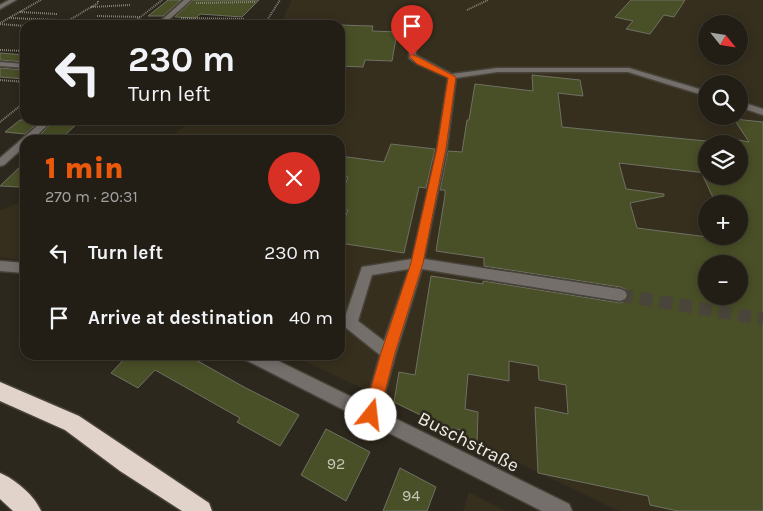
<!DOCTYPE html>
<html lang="en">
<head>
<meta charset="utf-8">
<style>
  body { margin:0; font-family:Karla,sans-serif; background:#2e2b23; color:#f1f3f6; height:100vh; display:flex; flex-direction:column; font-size:19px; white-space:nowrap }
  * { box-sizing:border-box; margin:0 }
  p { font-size:16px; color:#a2a2a1 }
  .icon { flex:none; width:28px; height:28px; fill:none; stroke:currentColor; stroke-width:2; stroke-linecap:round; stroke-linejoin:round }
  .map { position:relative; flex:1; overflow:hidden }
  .drawer { position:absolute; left:20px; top:135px; width:325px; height:225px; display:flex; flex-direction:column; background:#221e16; border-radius:15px; box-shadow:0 2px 12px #0003,0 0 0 1px #3f3c35 }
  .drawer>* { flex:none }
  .top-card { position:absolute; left:20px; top:20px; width:325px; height:105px; border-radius:15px; box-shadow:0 2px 12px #0003,0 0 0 1px #3f3c35; background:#221e16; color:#f1f3f6; overflow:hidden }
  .needle { width:32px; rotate:120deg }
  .buttons { position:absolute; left:698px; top:15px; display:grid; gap:10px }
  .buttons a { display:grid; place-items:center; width:50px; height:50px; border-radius:50%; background:#221e16; box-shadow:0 2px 12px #0003,0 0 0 1px #3f3c35; font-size:25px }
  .pin { position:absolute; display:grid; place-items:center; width:42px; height:42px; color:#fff; margin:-51px -21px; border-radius:50% 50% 50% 0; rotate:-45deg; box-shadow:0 0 5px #0007 }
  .pin .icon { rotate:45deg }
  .me { position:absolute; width:55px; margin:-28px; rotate:16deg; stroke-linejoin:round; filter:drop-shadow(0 0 4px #0008) }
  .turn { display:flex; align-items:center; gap:18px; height:105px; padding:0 25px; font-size:22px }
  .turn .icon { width:65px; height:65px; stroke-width:2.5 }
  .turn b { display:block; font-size:35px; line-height:42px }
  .round { display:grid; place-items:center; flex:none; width:52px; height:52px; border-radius:26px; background:#2e2b23 }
  .overview { display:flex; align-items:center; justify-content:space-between; height:85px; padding:0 25px }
  h1 { font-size:30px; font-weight:800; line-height:38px; color:#ea580c }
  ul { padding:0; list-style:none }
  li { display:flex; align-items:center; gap:15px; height:65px; padding:0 25px }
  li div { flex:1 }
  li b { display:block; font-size:19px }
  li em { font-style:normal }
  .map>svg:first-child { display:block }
  .built { fill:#362f1e; fill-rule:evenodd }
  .building { fill:#494f26; stroke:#6f7164; fill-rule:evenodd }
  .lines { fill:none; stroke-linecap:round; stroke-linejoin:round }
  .minor-tunnel { stroke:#4a453b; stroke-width:13; stroke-dasharray:13 7; stroke-linecap:butt }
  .minor-casing { stroke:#484339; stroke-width:3 }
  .highway-casing { stroke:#484339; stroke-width:3 }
  .path { stroke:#868279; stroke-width:2; stroke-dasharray:1 1; stroke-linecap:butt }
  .minor { fill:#756f6c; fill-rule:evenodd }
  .highway { fill:#e1d3ca; fill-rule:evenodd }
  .route { fill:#ea580c; stroke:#983908 }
  .labels { text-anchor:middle; stroke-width:5; stroke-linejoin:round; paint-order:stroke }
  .near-number-label { font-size:16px; fill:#c6c5b5 }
  .near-street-label { font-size:19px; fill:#efece5; stroke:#2d281d }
</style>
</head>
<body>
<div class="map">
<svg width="763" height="511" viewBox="0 0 763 511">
  <rect width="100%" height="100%" fill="#2d281d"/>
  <path class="built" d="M292,0H763V511H619L292,355H340V140H166L193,120H340V25H280ZM706,24H739V56H706ZM706,84H739V116H706ZM706,144H739V176H706ZM706,204H739V236H706ZM706,264H739V296H706Z
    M25,200V261L0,257V211Z
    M469,492L505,511H463Z"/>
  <path class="building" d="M168,0H181L163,16H148Z
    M193,0H259L242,17L200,14L196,18L175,17Z
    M631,0H685L674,17L664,15L650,34L626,29L633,21L615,17Z
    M340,25L373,26L372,31L397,32L392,61L365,60L363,67L340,66Z
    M0,53L25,55V62L0,60Z
    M0,68L25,70V79L0,77Z
    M532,75L580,80L583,96L558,93L562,127L706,141V173L619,163L626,189L664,194V196L630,203L637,228L739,241V204H716L703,176H739V140L749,142L734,119L763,122V511H678L650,505L648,496L538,473L535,407L568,414L566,385L539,380L538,366L509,361V381L468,374L465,409L478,412L477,443L462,435V430L445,427L394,402L399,372L415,375L431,276L483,284V281L620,303L626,301L629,296L627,290L620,287L484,266V258L436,251L445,195V190H440L448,151L462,152L467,120H469L475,84L533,91ZM706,264H739V296H706Z
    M20,120H41L25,134L5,132Z
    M55,120H62L80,121L64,136L40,135Z
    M391,144L435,149L426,188L419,187L404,253L340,243V230L348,210L340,209V198L348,177L340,176V156L384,162Z
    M25,162V181L18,187L0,186Z
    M128,355H187L244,387L299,415L280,446L237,422L240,418L155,370L138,388L111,373Z
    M326,429L370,452L346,501L301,475Z
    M400,468L436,487L427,511H383Z"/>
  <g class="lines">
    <path class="minor-tunnel" d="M620,295L763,319"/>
    <defs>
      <path id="minor" d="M9,0H16L0,9V5Z
        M184,0H191L163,25H156Z
        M410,25L415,26L416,55L452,74L497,68H629L706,91V96L628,72H497L456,78L447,148L424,259L620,289L625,291L627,295L625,299L620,301L422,269L396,353L380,411L569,504L572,511H542L246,360L243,355H266L366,404L380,355L345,327L343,323L362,267L412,259L437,148L448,78L417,64L409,58ZM409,269L384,341L358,321L372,275Z
        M0,62L25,64V68L0,66Z
        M739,101L763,109V115L739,107Z
        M44,120H53L32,140H25V146L4,165L0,166V158Z
        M0,261L25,263V273L0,271Z"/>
      <path id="highway" d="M0,382L79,416L209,503L212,511H182L120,471L65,430L0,401Z
        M0,473C15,479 35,496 41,511H13L0,499Z"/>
    </defs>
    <use href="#minor" class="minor-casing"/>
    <use href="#highway" class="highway-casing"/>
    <path class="path" d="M196,3L256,2
      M91,7L130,5
      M467,10L488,0
      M20,12L57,14
      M97,16L141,17
      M9,18L134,23
      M181,18L245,19
      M0,23L41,0
      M133,23L162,0
      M0,24L25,26
      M61,25L98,3V0
      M264,25L280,0
      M20,32L25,29
      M0,50L25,51
      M0,80L25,82
      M0,122L25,102"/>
    <use href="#minor" class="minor"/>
    <use href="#highway" class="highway"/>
  </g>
  <path class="route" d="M412,54L456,77L446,148L423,263L395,353L379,415L376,421L371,423L366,421L363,415L381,353L411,263L437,148L448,78L417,64L409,56Z"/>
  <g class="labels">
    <g class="near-number-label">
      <text x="336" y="469">92</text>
      <text x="411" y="501">94</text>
    </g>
    <g class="near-street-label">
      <text transform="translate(469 441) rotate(27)" y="7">Buschstraße</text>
    </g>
  </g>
</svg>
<div class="buttons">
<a><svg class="needle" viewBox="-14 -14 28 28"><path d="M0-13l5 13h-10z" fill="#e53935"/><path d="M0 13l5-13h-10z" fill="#a2a2a1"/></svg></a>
<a><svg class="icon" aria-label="search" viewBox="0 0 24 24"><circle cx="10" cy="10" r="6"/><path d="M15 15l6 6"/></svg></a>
<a><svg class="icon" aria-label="layers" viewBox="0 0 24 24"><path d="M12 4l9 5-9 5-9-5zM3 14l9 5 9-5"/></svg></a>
<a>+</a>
<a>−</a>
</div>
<div class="pin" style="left:412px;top:56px;background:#d93025"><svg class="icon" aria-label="arrive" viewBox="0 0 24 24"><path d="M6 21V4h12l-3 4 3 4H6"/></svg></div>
<svg class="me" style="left:371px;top:415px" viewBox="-20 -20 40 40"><circle r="19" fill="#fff"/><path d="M0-13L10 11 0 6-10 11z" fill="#ea580c"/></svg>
<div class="top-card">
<div class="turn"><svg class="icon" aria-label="left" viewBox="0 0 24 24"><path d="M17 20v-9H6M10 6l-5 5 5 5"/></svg><div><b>230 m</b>Turn left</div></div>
</div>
<section class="drawer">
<div class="overview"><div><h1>1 min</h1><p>270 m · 20:31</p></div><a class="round" style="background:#d93025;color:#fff"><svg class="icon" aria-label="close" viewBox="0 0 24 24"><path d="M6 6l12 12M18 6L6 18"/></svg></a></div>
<ul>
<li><svg class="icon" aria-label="left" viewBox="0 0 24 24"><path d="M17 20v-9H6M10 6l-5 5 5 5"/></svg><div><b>Turn left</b></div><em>230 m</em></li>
<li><svg class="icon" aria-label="arrive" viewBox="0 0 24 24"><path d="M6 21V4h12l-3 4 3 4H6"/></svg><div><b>Arrive at destination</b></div><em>40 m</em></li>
</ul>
</section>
</div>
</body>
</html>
